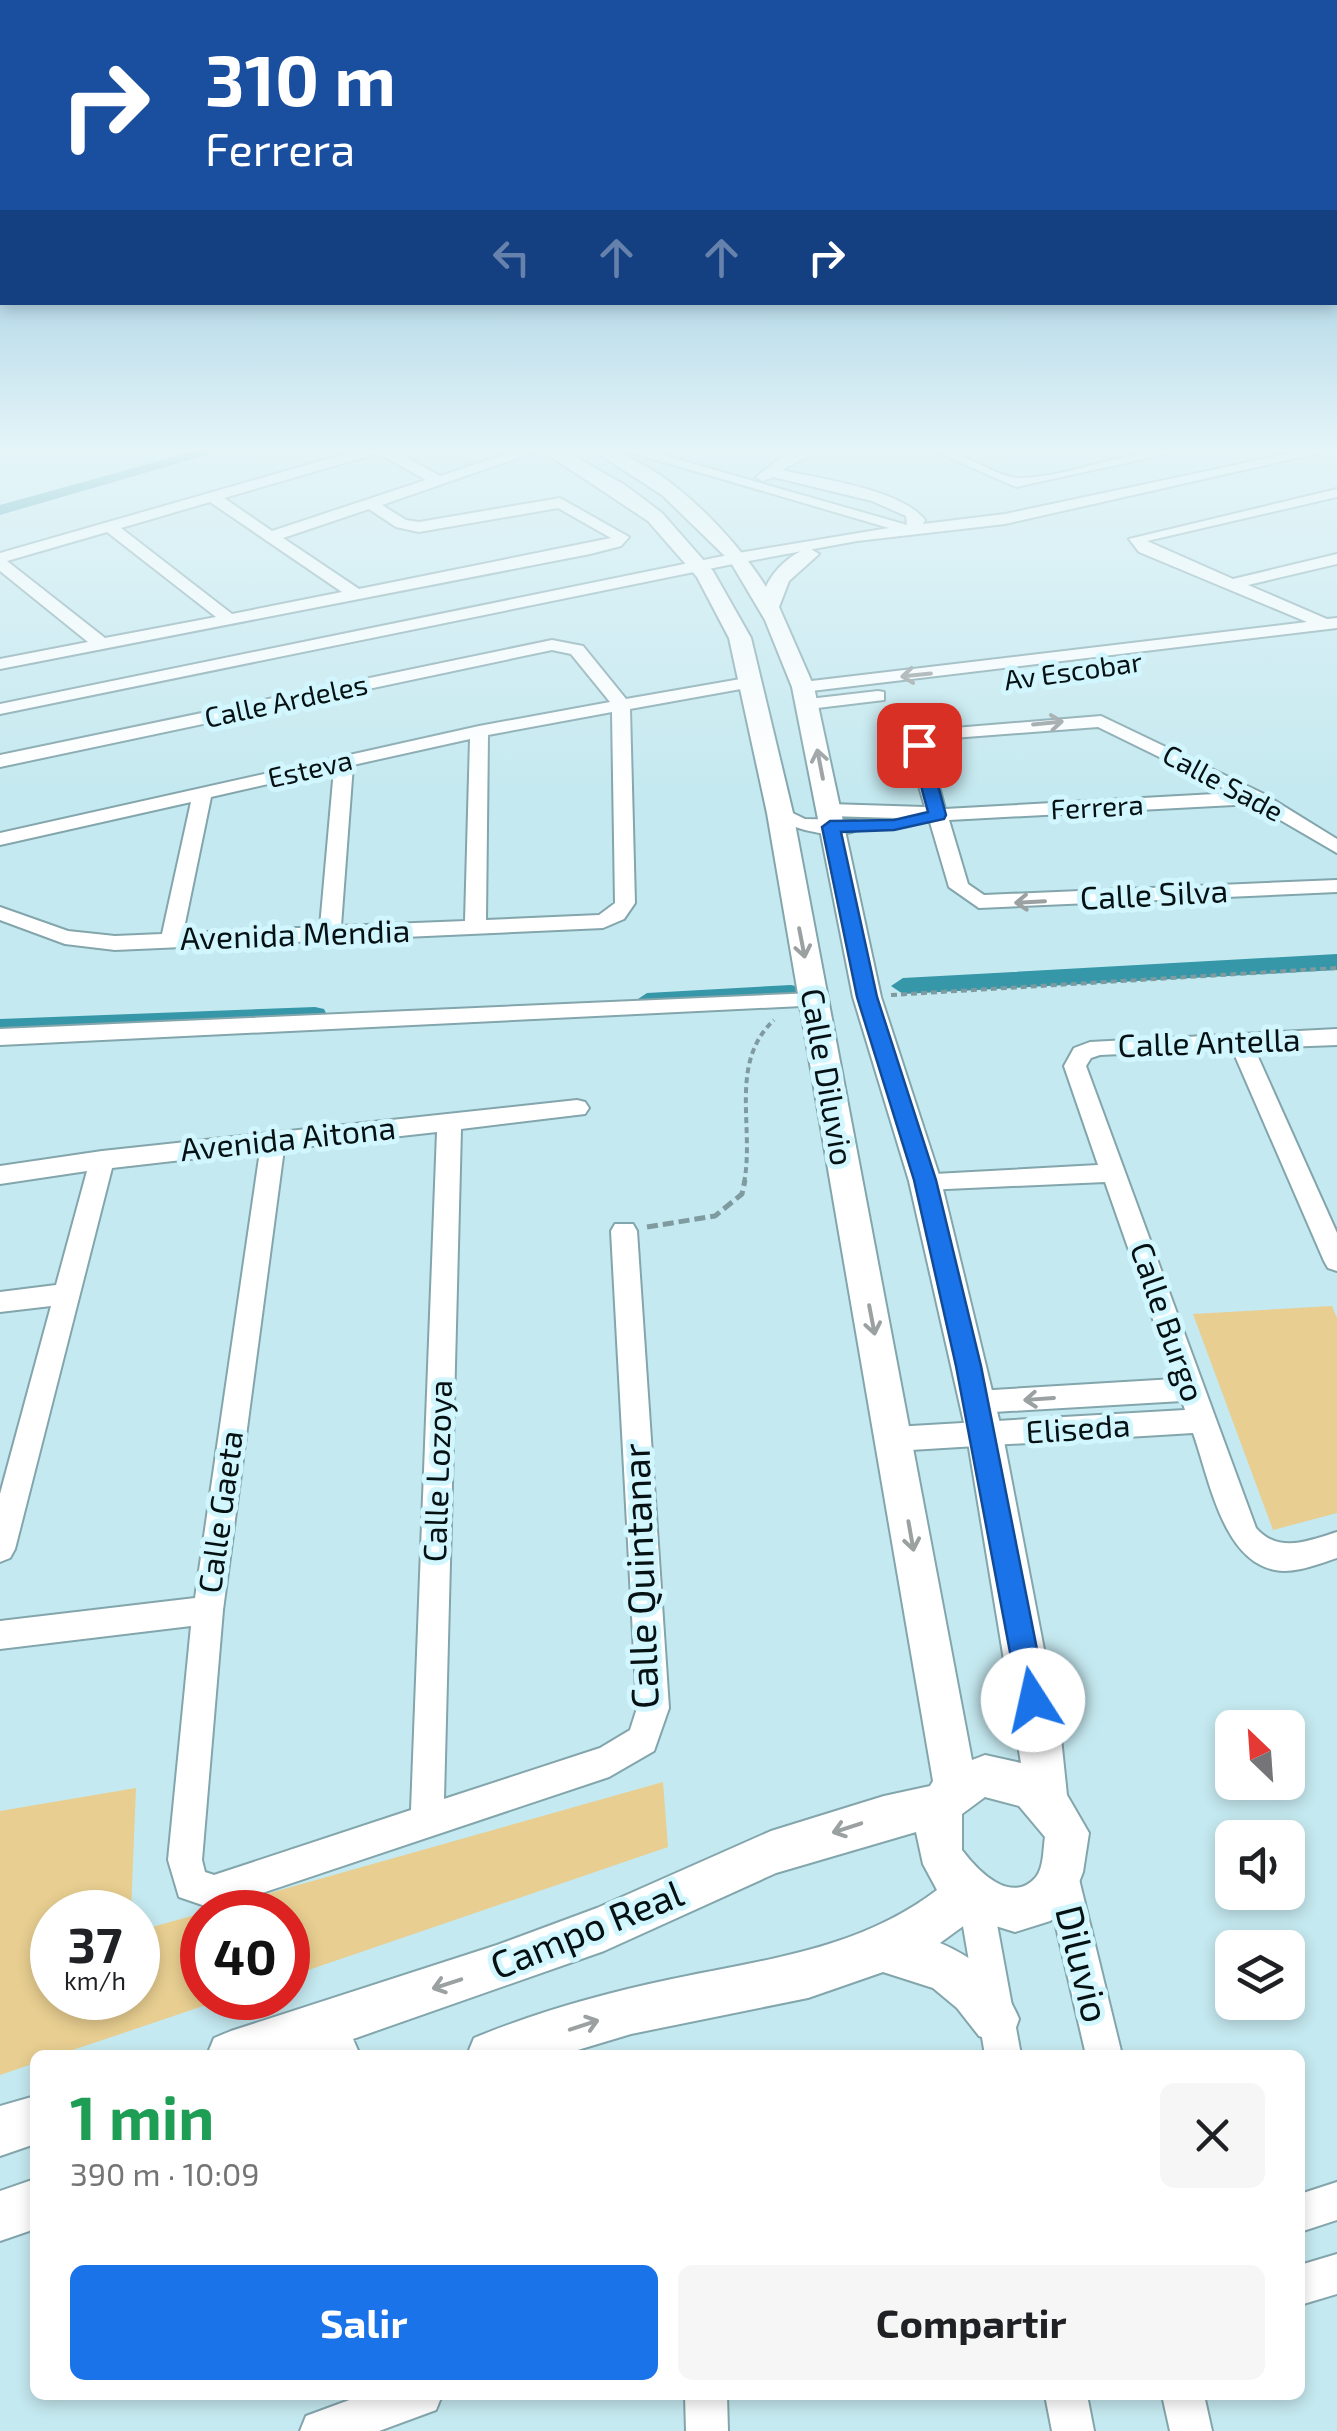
<!DOCTYPE html>
<html lang="es">
<head>
<meta charset="utf-8">
<style>
  body { margin:0; font-family:"Exo 2",sans-serif; background:#f6f6f6; color:#202124; height:100vh; display:flex; flex-direction:column; font-size:38px; white-space:nowrap }
  * { box-sizing:border-box; margin:0 }
  p { font-size:32px; color:#757577 }
  .icon { flex:none; width:55px; height:55px; fill:none; stroke:currentColor; stroke-width:2; stroke-linecap:round; stroke-linejoin:round }
  .map { position:relative; flex:1; overflow:hidden }
  .drawer { position:absolute; left:30px; top:2050px; width:1275px; height:350px; display:flex; flex-direction:column; background:#fff; border-radius:15px; box-shadow:0 5px 15px #0003 }
  .drawer>* { flex:none }
  .hud { position:absolute; left:0px; top:0px; width:1338px; height:305px; box-shadow:0 5px 15px #0003; background:#1a4fa0; color:#fff; overflow:hidden }
  .needle { width:65px; rotate:335deg }
  .tools { position:absolute; left:1215px; top:1710px; display:grid; gap:20px }
  .tools a { display:grid; place-items:center; width:90px; height:90px; border-radius:15px; background:#fff; box-shadow:0 5px 15px #0003; font-size:50px }
  .speed { position:absolute; left:30px; top:1890px; display:flex; gap:20px; font-size:50px; font-weight:700; text-align:center }
  .speed>* { display:grid; place-content:center; width:130px; height:130px; border-radius:50%; background:#fff; box-shadow:0 5px 15px #0003; line-height:1 }
  .speed small { font-size:25px; font-weight:400 }
  .speed .limit { border:15px solid #d22; background:#fff; color:#111 }
  .pin { position:absolute; display:grid; place-items:center; width:85px; height:85px; color:#fff; margin:-42px; border-radius:20px; box-shadow:0 5px 15px #0006 }
  .me { position:absolute; width:110px; margin:-55px; rotate:350deg; stroke-linejoin:round; filter:drop-shadow(0 0 8px #0008) }
  .turn { display:flex; align-items:center; gap:35px; height:210px; padding:0 40px; font-size:45px }
  .turn .icon { width:130px; height:130px; stroke-width:2.5 }
  .turn b { display:block; font-size:70px; line-height:85px }
  .lanes { display:flex; align-items:center; height:95px; padding:0 40px; background:#0003; justify-content:center; gap:50px; direction:ltr }
  .lanes .off { opacity:.35 }
  .round { display:grid; place-items:center; flex:none; width:105px; height:105px; border-radius:15px; background:#f6f6f6 }
  .head { display:flex; align-items:center; justify-content:space-between; height:170px; padding:0 40px }
  h1 { font-size:60px; font-weight:700; line-height:75px; color:#1e9e55 }
  .button { display:flex; gap:20px; margin-top:auto; padding:20px 40px }
  .button a { flex:1; height:115px; border-radius:15px; background:#1a73e8; color:#fff; font-size:40px; font-weight:700; line-height:115px; text-align:center }
  .button a+a { background:#f6f6f6; color:#202124 }
  .map>svg:first-child { display:block }
  .green { fill:#e8ce90 }
  .lines { fill:none; stroke-linecap:round; stroke-linejoin:round }
  .canal { fill:#3697a8; fill-rule:evenodd }
  .minor-casing { stroke:#83a5ac; stroke-width:4 }
  .tertiary-casing { stroke:#83a5ac; stroke-width:4 }
  .path-far1 { stroke:#7f9ba0; stroke-width:4; stroke-dasharray:6 4; stroke-linecap:butt }
  .path { stroke:#7f9ba0; stroke-width:5; stroke-dasharray:11 5; stroke-linecap:butt }
  .minor { fill:#fff; fill-rule:evenodd }
  .tertiary { fill:#fff; fill-rule:evenodd }
  .oneway { stroke:#9ba0a1 }
  .route { fill:#1a73e8; stroke:#114b97; stroke-width:2.5 }
  .labels { text-anchor:middle; stroke-width:10; stroke-linejoin:round; paint-order:stroke }
  .far-street-label { font-size:28px; fill:#051113; stroke:#d2f6fe }
  .street-label { font-size:32px; fill:#051113; stroke:#d2f6fe }
  .near-street-label { font-size:38px; fill:#051113; stroke:#d2f6fe }
</style>
</head>
<body>
<div class="map">
<svg width="1337" height="2431" viewBox="0 0 1337 2431">
  <rect width="100%" height="100%" fill="#c5e9f0"/>
  <path class="green" d="M1332,1306L1337,1318V1513L1273,1530L1193,1314Z
    M663,1782L668,1847L288,1977V1912H203Z
    M136,1788L131,1912H52V1998H138V1931L202,1913V1998H227L58,2055H35V2063L0,2075V1811Z"/>
  <g class="lines">
    <path class="canal" d="M199,450H224L0,515V505Z
      M1337,954V970L903,994L891,986L903,978Z
      M791,985L800,987L803,993L800,999L647,1009L635,1001L647,993Z
      M315,1007L324,1009L327,1015L324,1021L0,1035V1019Z"/>
    <defs>
      <path id="minor" d="M359,450H393L440,476L519,450H540L382,505L406,520L419,522L560,498L629,537L621,546L590,554L0,669V659L88,642L0,571V553ZM378,453L426,480L272,531L224,498ZM210,502L342,592L232,614L121,528ZM558,508L611,538L359,589L283,538L369,509L396,527L419,532ZM107,532L216,617L105,638L7,561Z
        M623,450H645L907,525L906,516L872,501L773,477L763,481L756,477L786,454L819,450L782,470C820,479 901,489 925,520L923,524L1005,514L1306,450H1332L1005,524L857,541L738,563L0,714V704L738,553L889,528Z
        M932,450C965,449 993,478 1021,478C1076,476 1128,448 1184,450L1016,487Z
        M1337,489V497L1147,541L1233,579L1337,554V564L1248,585L1327,619L1337,618V628L803,692L794,687L803,682L1307,622L1139,552L1129,539Z
        M552,640L583,646L626,699L752,677L761,682L752,687L630,709L635,903L624,919L603,928L115,950L65,944L0,920V907L68,931L115,936L162,934L191,802L0,845V833L479,726L610,702L571,654L552,650L0,767V755ZM612,712L615,903L599,915L486,920L488,735ZM470,739L465,921L341,926L353,765ZM334,769L320,927L183,933L211,797Z
        M878,691L884,692V700L809,709L800,704L809,699Z
        M1101,716L1264,794L1337,839V853L1253,804L949,820L968,884L984,895L1337,880V892L979,908L949,887L929,819L829,816L819,810L829,804L925,807L908,748L914,737L930,730ZM1098,727L1233,793L945,809L928,745L940,739Z
        M780,807L805,819L854,820L864,826C842,843 795,830 773,817L770,813Z
        M814,993L822,995L825,1000L822,1005L0,1045V1029Z
        M1337,1029V1045L1254,1048L1337,1233V1271L1328,1268L1324,1261L1232,1049L1100,1055L1091,1058L1086,1066L1256,1528C1279,1554 1308,1541 1337,1532V1558C1318,1564 1295,1574 1275,1570C1222,1560 1209,1477 1193,1433L894,1451L884,1447L880,1439L884,1431L894,1427L1185,1410L1182,1401L977,1413L967,1410L963,1402L967,1394L977,1391L1174,1379L1105,1182L925,1190L916,1187L913,1181L916,1175L1098,1165L1064,1066L1074,1048L1090,1042Z
        M577,1100L585,1102L589,1108L585,1114L461,1129L444,1799L600,1748L630,1730L637,1708L611,1231L615,1224H633L637,1231L669,1708L654,1751L609,1777L214,1909L179,1897L168,1860L191,1626L0,1649V1621L195,1598L260,1151L112,1168L15,1549L10,1558L0,1562V1494L51,1306L0,1312V1292L56,1285L87,1171L0,1184V1166L102,1151ZM437,1132L411,1810L214,1875L205,1872L202,1860L223,1610L284,1149Z
        M1061,1858L1073,1863L1078,1875L1122,2055H1086L1044,1875L1049,1863Z
        M975,1880L987,1885L992,1897L1021,2055H985L958,1897L963,1885Z
        M1337,2182V2220L1300,2232V2194Z
        M1337,2254V2294L1300,2305V2265Z
        M363,2395H442L436,2410L379,2431H300L306,2416Z
        M685,2395H727L728,2431H686Z
        M1045,2395H1087L1094,2431H1052Z
        M1162,2395H1204L1212,2431H1170Z"/>
      <path id="tertiary" d="M541,450H563L625,485L662,513L713,571L751,638L793,813L972,1760L985,1755L1021,1763L967,1436L909,1181L853,997L792,687L765,620L730,561L662,495L593,450C653,448 736,538 766,587C773,570 792,553 809,548L819,554L789,581L779,607L814,687L881,997L941,1181L1003,1436L1061,1738L1067,1795L1089,1833L1083,1872L1074,1895L1067,1909L1050,1921L1015,1932L973,1919L940,1943C976,1958 1005,1983 1019,2019L1013,2036L996,2042L979,2036L957,2008L933,1988L883,1972L808,1998L631,2034L561,2055H467L474,2038C537,2012 605,1993 672,1979C766,1959 858,1950 937,1890L923,1864L916,1832L776,1873L604,1951L353,2039L360,2055H207L214,2038L231,2031L497,1945L597,1908L771,1831L884,1796L930,1786L933,1781L767,813L729,638L697,577L648,521ZM985,1797L1019,1806L1045,1837C1043,1849 1044,1867 1036,1877C1011,1906 977,1870 962,1850V1814Z
        M35,2096V2144L0,2156V2106Z
        M35,2179V2229L0,2241V2191Z"/>
    </defs>
    <use href="#minor" class="minor-casing"/>
    <use href="#tertiary" class="tertiary-casing"/>
    <path class="path-far1" d="M891,995L1337,968
      M744,1183C755,1127 728,1063 774,1020"/>
    <path class="path" d="M647,1227L715,1216L742,1194L745,1180"/>
    <use href="#minor" class="minor"/>
    <use href="#tertiary" class="tertiary"/>
  </g>
  <defs><path id="oneway-shaft" d="M-6 0H5M1.5-3L5.5 0L1.5 3" fill="none" stroke-width="1.6" stroke-linecap="round" stroke-linejoin="round" transform="scale(2.5)"/></defs>
  <g class="oneway">
    <use href="#oneway-shaft" transform="translate(916 675) rotate(174)"/>
    <use href="#oneway-shaft" transform="translate(1048 723) rotate(-6)"/>
    <use href="#oneway-shaft" transform="translate(820 764) rotate(-101)"/>
    <use href="#oneway-shaft" transform="translate(1030 902) rotate(177)"/>
    <use href="#oneway-shaft" transform="translate(802 943) rotate(79)"/>
    <use href="#oneway-shaft" transform="translate(872 1320) rotate(79)"/>
    <use href="#oneway-shaft" transform="translate(1039 1399) rotate(176)"/>
    <use href="#oneway-shaft" transform="translate(911 1536) rotate(80)"/>
    <use href="#oneway-shaft" transform="translate(847 1828) rotate(162)"/>
    <use href="#oneway-shaft" transform="translate(447 1984) rotate(162)"/>
    <use href="#oneway-shaft" transform="translate(584 2025) rotate(-18)"/>
  </g>
  <linearGradient id="sky" x2="0" y2="1"><stop stop-color="#61a8ce"/><stop offset="0.57" stop-color="#e5f5f8"/><stop offset="1" stop-color="#e5f5f8" stop-opacity="0"/></linearGradient>
  <rect width="1337" height="790" fill="url(#sky)"/>
  <path class="route" d="M919,740L927,745L946,815L944,819L894,830L841,832L877,997L936,1180L981,1366L1047,1700L1043,1710L1033,1714L1023,1710L1019,1700L956,1366L914,1180L857,997L822,827L830,821L894,820L928,812L910,745Z"/>
  <g class="labels">
    <g class="far-street-label">
      <text transform="translate(1073 671) rotate(-8)" y="10">Av Escobar</text>
      <text transform="translate(286 701) rotate(-12)" y="10">Calle Ardeles</text>
      <text transform="translate(310 769) rotate(-13)" y="10">Esteva</text>
      <text transform="translate(1223 783) rotate(28)" y="10">Calle Sade</text>
      <text transform="translate(1097 807) rotate(-3)" y="10">Ferrera</text>
    </g>
    <g class="street-label">
      <text transform="translate(1154 895) rotate(-3)" y="11">Calle Silva</text>
      <text transform="translate(295 935) rotate(-2)" y="11">Avenida Mendia</text>
      <text transform="translate(1209 1043) rotate(-2)" y="11">Calle Antella</text>
      <text transform="translate(827 1077) rotate(80)" y="11">Calle Diluvio</text>
      <text transform="translate(288 1139) rotate(-6)" y="11">Avenida Aitona</text>
      <text transform="translate(1167 1322) rotate(71)" y="11">Calle Burgo</text>
      <text transform="translate(1078 1429) rotate(-4)" y="11">Eliseda</text>
      <text transform="translate(438 1471) rotate(-88)" y="11">Calle Lozoya</text>
      <text transform="translate(221 1512) rotate(-82)" y="11">Calle Gaeta</text>
    </g>
    <g class="near-street-label">
      <text transform="translate(641 1576) rotate(-92)" y="13">Calle Quintanar</text>
      <text transform="translate(587 1930) rotate(-22)" y="13">Campo Real</text>
      <text transform="translate(1082 1964) rotate(76)" y="13">Diluvio</text>
    </g>
  </g>
</svg>
<div class="tools">
<a><svg class="needle" viewBox="-14 -14 28 28"><path d="M0-13l5 13h-10z" fill="#e53935"/><path d="M0 13l5-13h-10z" fill="#757577"/></svg></a>
<a><svg class="icon" aria-label="sound" viewBox="0 0 24 24"><path d="M4 9h4l5-4v14l-5-4H4zM17 9q2 3 0 6"/></svg></a>
<a><svg class="icon" aria-label="layers" viewBox="0 0 24 24"><path d="M12 4l9 5-9 5-9-5zM3 14l9 5 9-5"/></svg></a>
</div>
<div class="speed"><div>37<small>km/h</small></div><div class="limit">40</div></div>
<div class="pin" style="left:919px;top:745px;background:#d93025"><svg class="icon" aria-label="arrive" viewBox="0 0 24 24"><path d="M6 21V4h12l-3 4 3 4H6"/></svg></div>
<svg class="me" style="left:1033px;top:1700px" viewBox="-20 -20 40 40"><circle r="19" fill="#fff"/><path d="M0-13L10 11 0 6-10 11z" fill="#1a73e8"/></svg>
<div class="hud">
<div class="turn"><svg class="icon" aria-label="right" viewBox="0 0 24 24"><path d="M7 20v-9h11M14 6l5 5-5 5"/></svg><div><b>310 m</b>Ferrera</div></div>
<div class="lanes"><svg class="icon off" aria-label="left" viewBox="0 0 24 24"><path d="M17 20v-9H6M10 6l-5 5 5 5"/></svg><svg class="icon off" aria-label="ahead" viewBox="0 0 24 24"><path d="M12 20V5M6 11l6-6 6 6"/></svg><svg class="icon off" aria-label="ahead" viewBox="0 0 24 24"><path d="M12 20V5M6 11l6-6 6 6"/></svg><svg class="icon" aria-label="right" viewBox="0 0 24 24"><path d="M7 20v-9h11M14 6l5 5-5 5"/></svg></div>
</div>
<section class="drawer">
<div class="head"><div><h1>1 min</h1><p>390 m · 10:09</p></div><a class="round"><svg class="icon" aria-label="close" viewBox="0 0 24 24"><path d="M6 6l12 12M18 6L6 18"/></svg></a></div>
<div class="button"><a>Salir</a><a>Compartir</a></div>
</section>
</div>
</body>
</html>
